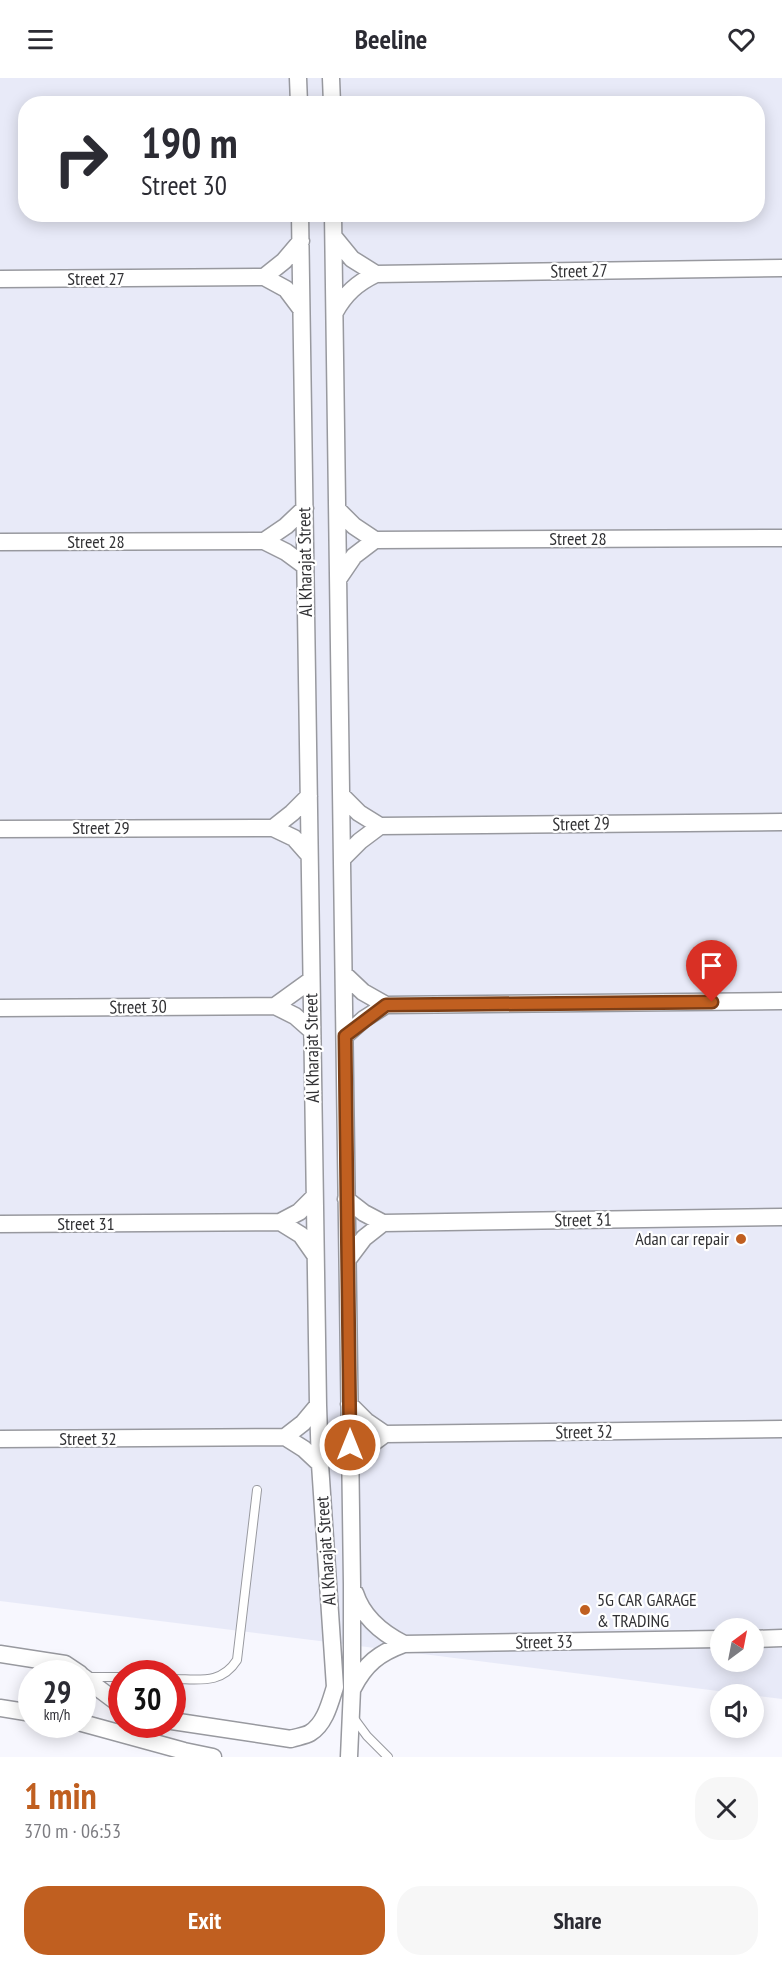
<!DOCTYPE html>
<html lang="en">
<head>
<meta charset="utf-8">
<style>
  body { margin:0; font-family:"PT Sans Narrow",sans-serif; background:#f7f7f7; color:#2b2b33; height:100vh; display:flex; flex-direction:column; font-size:22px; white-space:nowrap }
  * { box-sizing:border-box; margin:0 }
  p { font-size:20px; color:#7c7c81 }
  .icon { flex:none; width:33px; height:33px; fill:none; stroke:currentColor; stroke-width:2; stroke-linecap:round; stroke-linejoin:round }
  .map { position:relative; height:1679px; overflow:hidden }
  .panel { display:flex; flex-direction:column; background:#fff; flex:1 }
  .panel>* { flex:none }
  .banner { position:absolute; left:18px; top:18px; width:747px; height:126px; border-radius:24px; box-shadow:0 3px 15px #0003; background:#fff; color:#2b2b33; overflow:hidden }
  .needle { width:39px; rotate:32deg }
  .fabs { position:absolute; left:710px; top:1540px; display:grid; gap:12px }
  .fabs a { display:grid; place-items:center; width:54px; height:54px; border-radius:50%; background:#fff; box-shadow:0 3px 15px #0003; font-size:30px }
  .speed { position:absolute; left:18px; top:1582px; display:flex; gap:12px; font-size:30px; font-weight:700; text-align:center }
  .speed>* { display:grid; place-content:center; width:78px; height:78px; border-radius:50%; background:#fff; box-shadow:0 3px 15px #0003; line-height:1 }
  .speed small { font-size:15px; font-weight:400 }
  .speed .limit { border:9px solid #d22; background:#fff; color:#111 }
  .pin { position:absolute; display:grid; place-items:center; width:51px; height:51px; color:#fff; margin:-62px -26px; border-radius:50% 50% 50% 0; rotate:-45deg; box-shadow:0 0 6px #0007 }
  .pin .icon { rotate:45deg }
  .me { position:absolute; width:66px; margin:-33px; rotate:0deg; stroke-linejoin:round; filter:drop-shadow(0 0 4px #0008) }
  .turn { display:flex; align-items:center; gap:21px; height:126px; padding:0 24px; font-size:27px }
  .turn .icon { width:78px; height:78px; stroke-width:2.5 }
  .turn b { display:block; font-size:42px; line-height:51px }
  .round { display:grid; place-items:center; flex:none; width:63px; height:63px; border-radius:24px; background:#f7f7f7 }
  .summary { display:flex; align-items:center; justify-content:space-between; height:102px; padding:0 24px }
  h1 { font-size:36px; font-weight:600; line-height:45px; color:#c05f20 }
  .cta { display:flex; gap:12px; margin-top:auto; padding:12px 24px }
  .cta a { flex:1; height:69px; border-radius:24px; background:#c05f20; color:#fff; font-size:24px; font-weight:600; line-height:69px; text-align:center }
  .cta a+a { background:#f7f7f7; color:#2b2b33 }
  header { display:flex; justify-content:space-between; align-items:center; height:78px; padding:0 24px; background:#fff; font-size:27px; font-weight:600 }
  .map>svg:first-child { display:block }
  .built { fill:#e8eaf8; fill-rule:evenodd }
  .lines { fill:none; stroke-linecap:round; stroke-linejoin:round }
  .lane-casing { stroke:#98999f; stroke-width:10 }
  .street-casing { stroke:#98999f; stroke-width:19 }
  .lane { stroke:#fff; stroke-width:8 }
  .street { stroke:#fff; stroke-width:16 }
  .route-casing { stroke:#7d3e15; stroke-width:15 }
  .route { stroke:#c05f20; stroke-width:10 }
  .poi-dot { fill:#c05f20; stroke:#fff; stroke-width:2 }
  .labels { text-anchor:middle; stroke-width:4.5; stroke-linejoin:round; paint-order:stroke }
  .street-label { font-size:18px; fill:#313134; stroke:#fff }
  .poi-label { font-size:18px; fill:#313134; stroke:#fff; text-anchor:end }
</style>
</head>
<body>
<header><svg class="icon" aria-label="menu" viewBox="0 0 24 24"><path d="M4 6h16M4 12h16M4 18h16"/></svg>Beeline<svg class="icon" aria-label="heart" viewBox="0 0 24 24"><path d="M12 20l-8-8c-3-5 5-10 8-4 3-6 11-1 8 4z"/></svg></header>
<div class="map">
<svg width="782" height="1679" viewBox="0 0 782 1679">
  <rect width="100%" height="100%" fill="#f7f7fe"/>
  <path class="built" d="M0,0H782V1621L0,1523ZM26,26H758V136H26ZM720,1551H753V1584H720Z"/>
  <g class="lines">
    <defs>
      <path id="lane" d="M86,1599H122
        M172,1601C199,1601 221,1607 237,1582L257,1412
        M353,1639L367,1658L388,1679"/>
      <path id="street" d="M298,0L299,26
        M331,0L332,26
        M333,136L352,1506V1611L349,1679
        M334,159L352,181L376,196
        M264,199L284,183L301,163
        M0,201L264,199L286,211L301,231
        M335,234C345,216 357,205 376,196L782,190
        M338,432L354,448L375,462L782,460
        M264,463L286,448L305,430
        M0,464L264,463L286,474L305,488
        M339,500L354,478L375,462
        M342,718L359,735L380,748L782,744
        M273,750L292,735L309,718
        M0,751L273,750L294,760L309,777
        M342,781L360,763L380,748
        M344,896L363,914L386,927L782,923
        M275,928L311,902
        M0,930L275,928L295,938L312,953
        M345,958L364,941L386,927
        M346,1121L364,1135L383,1145L782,1139
        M280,1144L301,1157L315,1177
        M0,1146L280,1144L299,1134L314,1119
        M349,1180L364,1160L383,1145
        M349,1326L366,1343L385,1356L782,1351
        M285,1359L303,1345L318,1327
        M0,1361L285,1359L304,1371L320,1386
        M350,1388L366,1370L385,1356
        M355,1515C363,1540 382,1555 404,1566
        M753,1561L782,1560
        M0,1576L65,1586L80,1596
        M82,1598L122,1628
        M353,1610C365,1586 379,1575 404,1566L720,1561
        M0,1630L32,1635
        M172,1643L291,1661C296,1659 305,1658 310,1655C325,1646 330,1625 335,1609L320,1386L318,1327L300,136
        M82,1645L184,1673L213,1679"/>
    </defs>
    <use href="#lane" class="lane-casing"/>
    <use href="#street" class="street-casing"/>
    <use href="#lane" class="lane"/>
    <use href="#street" class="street"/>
  </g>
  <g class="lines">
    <defs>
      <path id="route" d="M350,1367L345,958L386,927L712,924"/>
    </defs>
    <use href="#route" class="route-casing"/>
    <use href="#route" class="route"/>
  </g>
  <g class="poi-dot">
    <circle cx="741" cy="1161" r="6"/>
    <circle cx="585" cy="1532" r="6"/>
  </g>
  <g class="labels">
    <g class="street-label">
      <text transform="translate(579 193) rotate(-1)" y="6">Street 27</text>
      <text x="96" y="207">Street 27</text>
      <text x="578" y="467">Street 28</text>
      <text x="96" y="470">Street 28</text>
      <text transform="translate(305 484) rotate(-91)" y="6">Al Kharajat Street</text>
      <text transform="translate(581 746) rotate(-1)" y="6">Street 29</text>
      <text x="101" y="756">Street 29</text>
      <text transform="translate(138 929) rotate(-1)" y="6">Street 30</text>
      <text transform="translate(312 970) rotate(-91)" y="6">Al Kharajat Street</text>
      <text transform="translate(583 1142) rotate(-1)" y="6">Street 31</text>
      <text x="86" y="1152">Street 31</text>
      <text transform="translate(584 1354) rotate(-1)" y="6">Street 32</text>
      <text x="88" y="1367">Street 32</text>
      <text transform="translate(326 1473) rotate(-94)" y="6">Al Kharajat Street</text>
      <text transform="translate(544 1564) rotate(-1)" y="6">Street 33</text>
    </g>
    <g class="poi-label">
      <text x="729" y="1167">Adan car repair</text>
      <text x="597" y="1528" text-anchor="start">5G CAR GARAGE<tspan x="597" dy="21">&amp; TRADING</tspan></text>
    </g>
  </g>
</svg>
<div class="fabs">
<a><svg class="needle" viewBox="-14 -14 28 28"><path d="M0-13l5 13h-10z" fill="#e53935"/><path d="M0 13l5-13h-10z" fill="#7c7c81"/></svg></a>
<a><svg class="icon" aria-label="sound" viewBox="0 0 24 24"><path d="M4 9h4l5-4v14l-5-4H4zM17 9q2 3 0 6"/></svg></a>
</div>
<div class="speed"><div>29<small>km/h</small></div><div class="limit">30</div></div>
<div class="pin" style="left:712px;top:924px;background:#d93025"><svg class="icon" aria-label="arrive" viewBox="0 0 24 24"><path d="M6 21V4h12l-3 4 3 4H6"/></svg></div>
<svg class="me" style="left:350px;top:1367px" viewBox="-20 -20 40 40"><circle r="17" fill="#c05f20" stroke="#fff" stroke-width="3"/><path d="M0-11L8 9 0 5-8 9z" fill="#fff"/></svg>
<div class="banner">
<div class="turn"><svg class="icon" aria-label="right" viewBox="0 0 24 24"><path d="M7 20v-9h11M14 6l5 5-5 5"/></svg><div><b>190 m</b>Street 30</div></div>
</div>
</div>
<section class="panel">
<div class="summary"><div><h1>1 min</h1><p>370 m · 06:53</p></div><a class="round"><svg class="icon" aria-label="close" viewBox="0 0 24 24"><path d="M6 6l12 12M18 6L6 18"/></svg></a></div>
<div class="cta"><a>Exit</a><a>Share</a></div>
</section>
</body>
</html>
